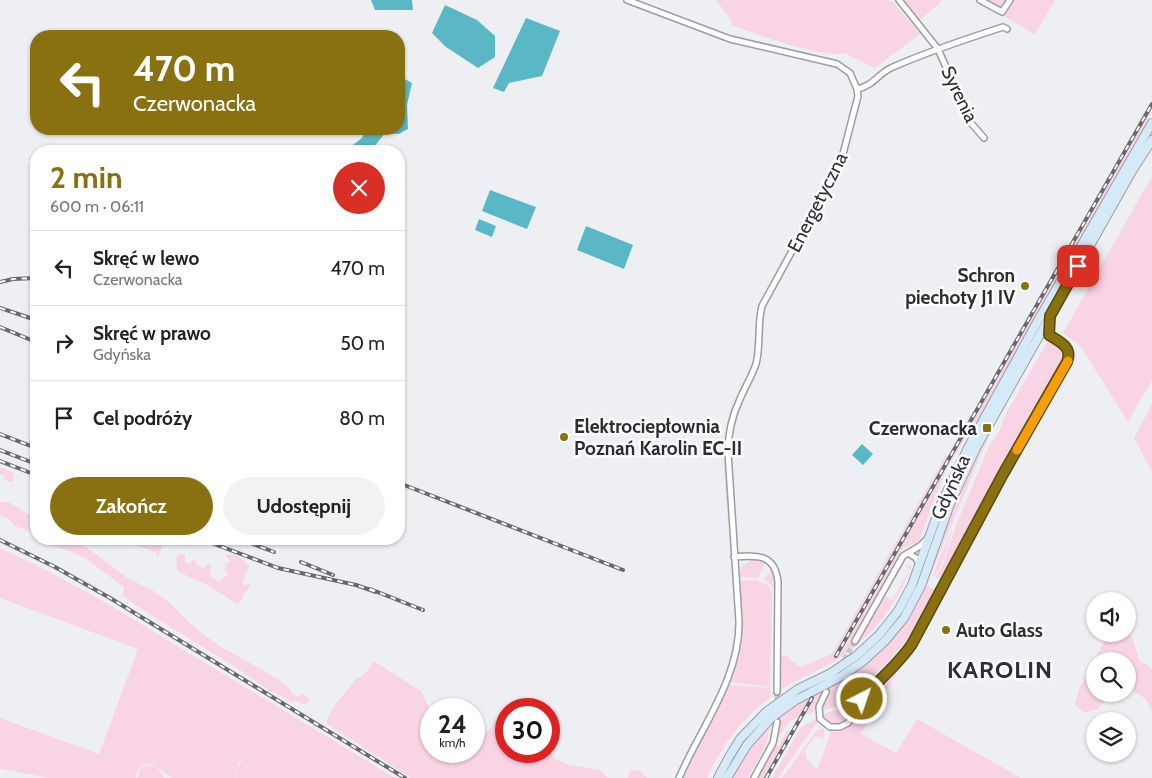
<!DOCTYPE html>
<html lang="pl">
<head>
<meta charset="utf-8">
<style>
  body { margin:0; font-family:Cabin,sans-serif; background:#f2f2f2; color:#222; height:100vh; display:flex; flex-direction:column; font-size:19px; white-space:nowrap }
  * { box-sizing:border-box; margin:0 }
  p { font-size:16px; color:#767676 }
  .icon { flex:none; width:28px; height:28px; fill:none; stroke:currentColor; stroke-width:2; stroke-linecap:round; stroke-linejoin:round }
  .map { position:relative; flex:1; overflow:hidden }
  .drawer { position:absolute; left:30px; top:145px; width:375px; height:400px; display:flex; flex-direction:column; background:#fff; border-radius:20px; box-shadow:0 1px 4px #0004 }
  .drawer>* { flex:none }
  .top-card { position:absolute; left:30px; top:30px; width:375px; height:105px; border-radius:20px; box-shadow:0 1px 4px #0004; background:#897011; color:#fff; overflow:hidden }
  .controls { position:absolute; left:1086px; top:592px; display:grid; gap:10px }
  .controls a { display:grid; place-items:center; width:50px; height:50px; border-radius:50%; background:#fff; box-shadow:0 1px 4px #0004; font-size:25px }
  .speed { position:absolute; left:420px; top:698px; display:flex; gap:10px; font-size:25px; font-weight:700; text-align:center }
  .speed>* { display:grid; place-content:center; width:65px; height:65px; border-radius:50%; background:#fff; box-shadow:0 1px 4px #0004; line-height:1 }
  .speed small { font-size:12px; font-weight:400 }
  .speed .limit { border:8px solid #d22; background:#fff; color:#111 }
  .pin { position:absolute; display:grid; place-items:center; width:42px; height:42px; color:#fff; margin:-21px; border-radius:10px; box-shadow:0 2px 8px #0006 }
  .me { position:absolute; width:55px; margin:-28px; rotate:41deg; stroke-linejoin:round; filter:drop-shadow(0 0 4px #0008) }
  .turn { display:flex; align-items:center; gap:18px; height:105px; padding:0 20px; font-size:22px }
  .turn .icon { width:65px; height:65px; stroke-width:2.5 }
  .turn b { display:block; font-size:35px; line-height:42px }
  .round { display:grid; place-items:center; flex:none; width:52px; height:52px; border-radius:26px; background:#f2f2f2 }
  .summary { display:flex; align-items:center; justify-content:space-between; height:85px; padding:0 20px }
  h1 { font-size:30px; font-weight:800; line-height:38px; color:#897011 }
  .primary-button { display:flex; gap:10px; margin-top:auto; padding:10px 20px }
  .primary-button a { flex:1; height:58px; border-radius:30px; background:#897011; color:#fff; font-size:20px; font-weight:800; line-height:58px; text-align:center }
  .primary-button a+a { background:#f2f2f2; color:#222 }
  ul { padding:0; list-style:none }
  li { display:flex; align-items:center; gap:15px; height:75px; padding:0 20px; border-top:1px solid #e0e0e0 }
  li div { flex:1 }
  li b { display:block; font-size:19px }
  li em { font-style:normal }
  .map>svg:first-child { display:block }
  .green { fill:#f8d4e5 }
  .water { fill:#59b7c6 }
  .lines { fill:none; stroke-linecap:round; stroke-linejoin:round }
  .street-tunnel { stroke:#c7c8cc; stroke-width:5; stroke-dasharray:5 2.5; stroke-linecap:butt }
  .street-casing { stroke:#9c9da1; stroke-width:8 }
  .secondary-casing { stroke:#9c9da1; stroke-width:10 }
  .street { stroke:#fff; stroke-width:5 }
  .secondary { stroke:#d6e9f8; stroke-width:8 }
  .rail-casing { stroke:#68696b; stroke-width:4 }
  .rail { stroke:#fcfcff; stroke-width:2; stroke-dasharray:5.5; stroke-linecap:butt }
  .route-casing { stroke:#59490b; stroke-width:12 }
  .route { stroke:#897011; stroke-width:9 }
  .slow { stroke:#f59e0b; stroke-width:9 }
  .poi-dot { fill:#897011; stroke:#fcfcff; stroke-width:2 }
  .labels { text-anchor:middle; stroke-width:5; stroke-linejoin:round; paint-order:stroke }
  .street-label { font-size:19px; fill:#2c2d2e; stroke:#fcfcff }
  .poi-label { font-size:19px; font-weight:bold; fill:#2c2d2e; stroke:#fcfcff; text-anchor:end }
  .district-label { font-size:24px; font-weight:bold; letter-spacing:1px; fill:#2e2f32; stroke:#fcfcff }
</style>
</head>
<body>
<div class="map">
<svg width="1152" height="778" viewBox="0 0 1152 778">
  <rect width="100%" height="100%" fill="#eeeff3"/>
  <path class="green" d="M716,0H888L893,2L920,34L875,68L844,53C825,59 752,33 731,25V20Z
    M904,0H943L920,20Z
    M975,0H1055L1035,34Z
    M1152,106L1146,127L983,412L947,467L919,541C914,546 909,544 904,548C900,551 898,557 895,562L896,563L852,641H858L901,566L902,567L885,596L892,600L910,569L906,567L910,564L911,567C895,609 866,645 826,666C813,673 798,679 785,687C750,710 724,739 707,778H683L729,685L770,688L771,696L780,690V659L782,656L788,655V658L800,667L832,654L946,455L949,456L833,656H839Z
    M829,171L828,179L758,305L823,187Z
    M1152,176V380L1128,422L1081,347L1063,333Z
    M1051,340L1065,350L1066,356L1065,360L1003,468L944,581L936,577L944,562L955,528L990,444C996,437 1002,428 1003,419L1046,344Z
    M1152,404V472L1134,438Z
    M732,405L726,430L724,449L729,532C726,490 718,447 732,405Z
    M987,440L926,586L934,590L907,639L888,662L867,682L851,702L823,710V705L829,692H823L816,705L814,712L804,715L813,699H811L801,716L790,721V723L784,728L778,740L780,721L770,727L766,745L748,778H731C747,751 764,727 789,709C805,697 823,691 840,681C863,668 884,651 900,629C922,600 931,567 943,533C955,501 968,467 987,440Z
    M0,467L15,473L13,478V481L12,482L3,479L5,476L0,474Z
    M0,502H8L36,518V536C30,527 14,531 9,519L0,515Z
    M953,527L943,561L935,576L933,574Z
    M41,539H74L78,541L129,579L152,590L171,604L196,629L221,647L280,680L290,689L293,695L299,697L302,694L309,698L310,700L305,705L297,701L290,703L289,700L268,690L243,672L137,606L122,595L124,593V587L85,558L67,550L55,547Z
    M125,539H161L162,547L158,557L155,552L135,545Z
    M0,548L42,568L108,604L395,778H236L238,766L245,757L238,763L235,778C217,778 192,778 175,778C164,776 159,764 147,764C140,764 136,771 136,778H50L0,769V718L99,754L138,649L0,598Z
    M181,553L185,555V562L190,564L193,559H195L197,565L204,568L209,562L212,566L210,569L211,572L210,577L219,581L228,575L227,572H225L226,568L224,563L228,564L230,561L225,555C235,553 243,558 249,566L242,583L245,585L249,584L250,586L242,597V600L237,604L209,586L179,572L177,569L176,558Z
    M752,560H759L765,563L758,578L739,577L742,566Z
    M771,570L774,578L775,592L771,585L764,579Z
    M746,580C757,581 767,580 772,592L770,687L730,682C745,647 742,619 739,582Z
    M936,592H938C927,612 917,634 903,652C892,666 876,676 865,691C859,699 850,718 843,722C835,727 827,723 823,716L826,713L852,705L870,684L894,661L910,641Z
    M1128,631L1133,640L1140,662L1148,665L1152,669V712L1146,699L1128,688V661H1095V694H1111L1098,709L1085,713L1075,705L1079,690L1108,634H1128Z
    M374,661L422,692L431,713V751H474V734L484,733L492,728L494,720L506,725V751H546L557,760L567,764L600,770L608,778H411L327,724V719L335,705L357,678L364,675Z
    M901,666L861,734L896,753L917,719L1021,778H782L817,730L822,728L825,730L823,739L815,736L805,750L807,759L817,770L830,734L831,732C838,732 845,731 850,726C855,719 859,709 864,702C872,689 887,672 901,666Z
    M816,719L817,722L815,725L778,778H773L775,775L774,774L801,727Z
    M792,729L764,778H757L775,746H779L786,732Z
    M146,765L157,767L164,778H138L139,770Z
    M631,770L640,771L647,778H628Z"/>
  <path class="water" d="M371,0H412L413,10H375Z
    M445,5L477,20L495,36V57L478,68L446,47L432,33Z
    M526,18L560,31L542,76L509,83L504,92L493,88Z
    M403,78L412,83L407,105L408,129L399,134L385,133L374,147L373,151H345L362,138L365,132L359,129H399V83Z
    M490,190L536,207L527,229L482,211Z
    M479,219L496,226L492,237L475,230Z
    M586,226L633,245L624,269L577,250Z
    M862,444L873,454L863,465L852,455Z"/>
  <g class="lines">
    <path class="street-tunnel" d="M826,692L855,641
      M777,722V692"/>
    <defs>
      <path id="street" d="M627,0L730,39L837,64L850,73L857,89L858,96L843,154L834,174L762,306C757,325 761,345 756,364C752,376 745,387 740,399C732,416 728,434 728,452L739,621C740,678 701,727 679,778
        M899,0L938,49L971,123L984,138
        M980,0L1002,12L1010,0
        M857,89C874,86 878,73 893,67C929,51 966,39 1003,27L1007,29
        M908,553L916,558L919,564
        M734,557C758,555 775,554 778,582L777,692
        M855,641L903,556L920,546L927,539
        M826,692L819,707L820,719L830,727H840L848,723L865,696L900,661L912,644L1002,476L1067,362C1073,347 1060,342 1049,335
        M754,778L773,743L777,722"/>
      <path id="secondary" d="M718,778L729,757L740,739L766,712L798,689L831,673L856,656L879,635L898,611L912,585L941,504L968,448L1035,326L1152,123
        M727,778L747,745L771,718L796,700L842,676L862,662L885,641L904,618L921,586L950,504L976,448L1132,171L1152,140"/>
    </defs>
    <use href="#street" class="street-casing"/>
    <use href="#secondary" class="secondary-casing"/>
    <use href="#street" class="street"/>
    <use href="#secondary" class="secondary"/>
    <defs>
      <path id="rail" d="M0,282L13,279L36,278
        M0,308L36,320
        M0,327L36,342
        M0,434L36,448
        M0,450L36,464
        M0,461L36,475
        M399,483L623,570
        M201,539L278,568L356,585L376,592
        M240,539L274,552
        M0,540L55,567L110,598L405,778
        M301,562L333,575
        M370,589L423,610
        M836,656L1152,104
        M766,778L812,698"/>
    </defs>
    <use href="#rail" class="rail-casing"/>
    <use href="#rail" class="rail"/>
  </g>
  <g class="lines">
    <defs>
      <path id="route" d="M862,699C878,680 898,665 912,644L1002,476L1067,362C1073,347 1060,342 1049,335L1050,316L1078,266"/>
    </defs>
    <use href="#route" class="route-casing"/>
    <use href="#route" class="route"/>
    <path class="slow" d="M1017,450L1068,361"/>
  </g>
  <g class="poi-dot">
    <circle cx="1025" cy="286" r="5"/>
    <rect x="982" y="423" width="10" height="10" rx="2.5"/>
    <circle cx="564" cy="437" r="5"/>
    <circle cx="946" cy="630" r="5"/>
  </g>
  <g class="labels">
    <g class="street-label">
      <text transform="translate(960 94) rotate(64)" y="7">Syrenia</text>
      <text transform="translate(817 202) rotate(-63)" y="7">Energetyczna</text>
      <text transform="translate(950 487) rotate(-66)" y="7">Gdyńska</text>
    </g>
    <g class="poi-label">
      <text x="1015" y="282">Schron<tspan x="1015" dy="22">piechoty J1 IV</tspan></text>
      <text x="574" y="433" text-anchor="start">Elektrociepłownia<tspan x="574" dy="22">Poznań Karolin EC-II</tspan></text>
      <text x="977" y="435">Czerwonacka</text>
      <text x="956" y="637" text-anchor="start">Auto Glass</text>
    </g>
    <g class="district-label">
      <text x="1000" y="678">KAROLIN</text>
    </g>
  </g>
</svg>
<div class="controls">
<a><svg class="icon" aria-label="sound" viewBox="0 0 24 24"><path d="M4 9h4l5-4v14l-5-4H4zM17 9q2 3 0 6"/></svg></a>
<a><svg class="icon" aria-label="search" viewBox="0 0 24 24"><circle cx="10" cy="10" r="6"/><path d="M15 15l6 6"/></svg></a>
<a><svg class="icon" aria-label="layers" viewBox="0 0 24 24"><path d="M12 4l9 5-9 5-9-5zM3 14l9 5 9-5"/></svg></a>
</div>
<div class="speed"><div>24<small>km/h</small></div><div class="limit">30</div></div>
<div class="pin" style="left:1078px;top:266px;background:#d93025"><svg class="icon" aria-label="arrive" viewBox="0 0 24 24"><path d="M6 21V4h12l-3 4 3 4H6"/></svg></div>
<svg class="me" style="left:862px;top:699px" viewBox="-20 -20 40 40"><circle r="17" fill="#897011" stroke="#fff" stroke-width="3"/><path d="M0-11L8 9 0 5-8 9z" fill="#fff"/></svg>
<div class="top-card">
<div class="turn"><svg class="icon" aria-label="left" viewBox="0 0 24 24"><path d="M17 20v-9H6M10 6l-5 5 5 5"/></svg><div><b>470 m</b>Czerwonacka</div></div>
</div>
<section class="drawer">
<div class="summary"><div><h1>2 min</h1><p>600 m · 06:11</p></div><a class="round" style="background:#d93025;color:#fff"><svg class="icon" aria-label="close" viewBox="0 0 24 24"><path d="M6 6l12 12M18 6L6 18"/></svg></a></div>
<ul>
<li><svg class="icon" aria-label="left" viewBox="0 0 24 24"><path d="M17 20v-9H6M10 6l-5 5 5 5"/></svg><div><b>Skręć w lewo</b><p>Czerwonacka</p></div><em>470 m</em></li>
<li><svg class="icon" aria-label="right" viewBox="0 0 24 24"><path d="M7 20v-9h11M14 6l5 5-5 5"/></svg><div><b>Skręć w prawo</b><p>Gdyńska</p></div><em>50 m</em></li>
<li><svg class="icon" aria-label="arrive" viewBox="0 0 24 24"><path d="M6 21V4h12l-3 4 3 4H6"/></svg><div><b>Cel podróży</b></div><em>80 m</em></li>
</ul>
<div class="primary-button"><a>Zakończ</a><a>Udostępnij</a></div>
</section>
</div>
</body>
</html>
